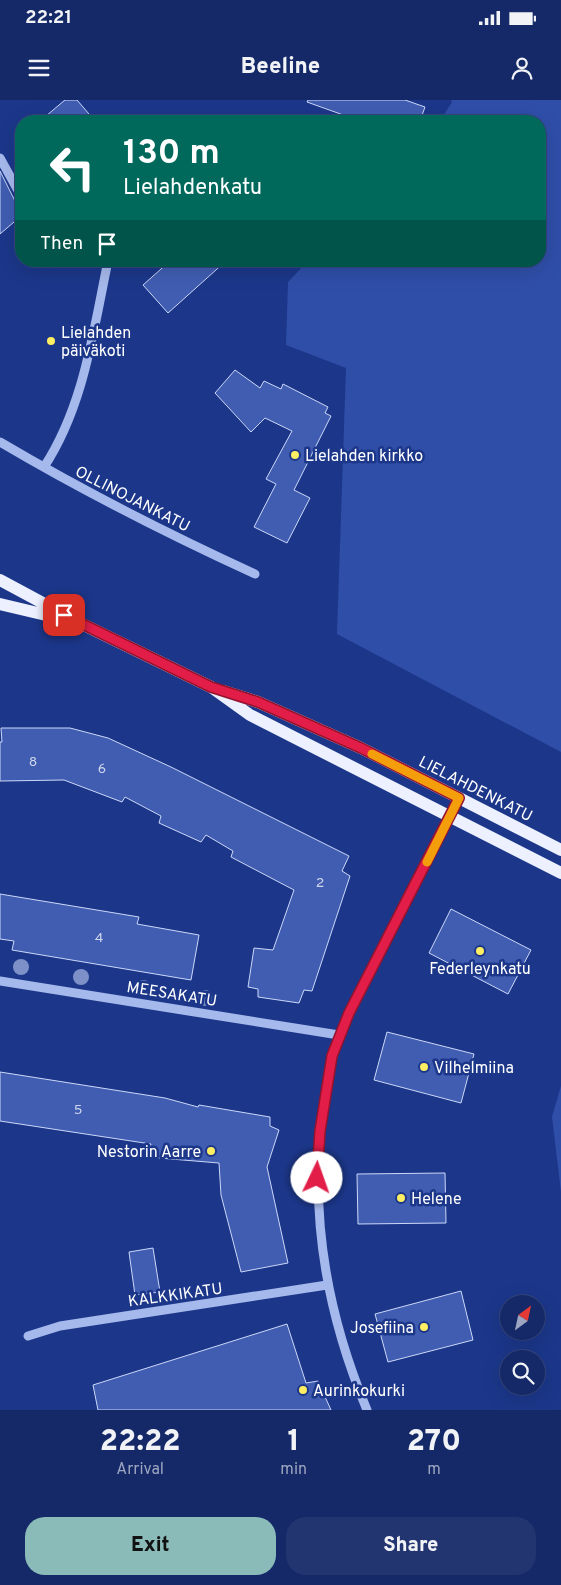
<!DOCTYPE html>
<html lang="en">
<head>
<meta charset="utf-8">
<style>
  body { margin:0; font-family:Overpass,sans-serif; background:#223571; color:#f1f3f6; height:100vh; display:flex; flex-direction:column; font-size:19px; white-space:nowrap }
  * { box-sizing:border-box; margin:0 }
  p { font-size:16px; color:#9da6c0 }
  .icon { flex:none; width:28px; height:28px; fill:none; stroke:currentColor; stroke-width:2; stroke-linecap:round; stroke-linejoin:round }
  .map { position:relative; height:1310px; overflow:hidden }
  .drawer { display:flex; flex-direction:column; background:#152968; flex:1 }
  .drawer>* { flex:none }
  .hud { position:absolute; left:15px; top:15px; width:531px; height:152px; border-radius:20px; box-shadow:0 5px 20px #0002,0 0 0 1px #34457c; background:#00695c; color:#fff; overflow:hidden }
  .needle { width:32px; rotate:33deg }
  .tools { position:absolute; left:500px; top:1195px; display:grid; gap:10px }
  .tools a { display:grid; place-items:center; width:45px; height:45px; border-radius:50%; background:#152968; box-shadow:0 5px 20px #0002,0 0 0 1px #34457c; font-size:25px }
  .pin { position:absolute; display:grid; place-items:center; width:42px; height:42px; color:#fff; margin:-21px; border-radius:10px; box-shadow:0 2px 8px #0006 }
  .me { position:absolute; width:55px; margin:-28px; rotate:3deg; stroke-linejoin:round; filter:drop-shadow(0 0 4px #0008) }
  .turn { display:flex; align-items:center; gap:18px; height:105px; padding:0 25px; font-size:22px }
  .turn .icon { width:65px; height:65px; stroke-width:2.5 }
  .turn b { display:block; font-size:35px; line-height:42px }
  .then { display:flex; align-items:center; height:48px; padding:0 25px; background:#0003; gap:10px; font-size:19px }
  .eta { display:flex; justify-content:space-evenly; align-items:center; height:85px; text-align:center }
  .eta b { font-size:30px; font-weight:800; line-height:35px }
  .action { display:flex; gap:10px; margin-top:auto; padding:10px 25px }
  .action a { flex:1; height:58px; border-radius:20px; background:#8bbbb9; color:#111; font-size:20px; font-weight:800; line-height:58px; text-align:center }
  .action a+a { background:#223571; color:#f1f3f6 }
  .status { display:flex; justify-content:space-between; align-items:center; height:35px; padding:0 25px; background:#152968; direction:ltr }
  .status svg { height:14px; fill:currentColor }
  header { display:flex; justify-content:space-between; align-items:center; height:65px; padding:0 25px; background:#152968; font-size:22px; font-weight:800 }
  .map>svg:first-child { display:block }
  .green { fill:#2f4ea8 }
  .building { fill:#405db1; stroke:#ccd8f9 }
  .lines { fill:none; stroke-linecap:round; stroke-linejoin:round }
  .minor { stroke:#a6b9ec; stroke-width:9 }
  .major { stroke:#ecf0ff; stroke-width:12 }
  .tree { fill:#7d90c7 }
  .route-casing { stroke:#92132f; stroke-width:12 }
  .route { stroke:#e11d48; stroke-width:9 }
  .slow { stroke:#f59e0b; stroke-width:9 }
  .poi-dot { fill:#fdee64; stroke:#1c378a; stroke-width:2 }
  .labels { text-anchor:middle; stroke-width:5; stroke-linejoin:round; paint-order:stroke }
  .number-label { font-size:14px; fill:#cfd6ec }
  .poi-label { font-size:16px; fill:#fff; stroke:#1c378a; text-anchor:start }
  .street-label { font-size:16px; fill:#fff; stroke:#1c378a }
</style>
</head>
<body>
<div class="status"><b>22:21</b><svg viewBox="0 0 49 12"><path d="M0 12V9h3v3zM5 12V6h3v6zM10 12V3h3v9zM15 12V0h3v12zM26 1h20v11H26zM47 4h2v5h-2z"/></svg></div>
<header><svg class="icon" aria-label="menu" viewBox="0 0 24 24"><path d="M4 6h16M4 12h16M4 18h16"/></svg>Beeline<svg class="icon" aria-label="person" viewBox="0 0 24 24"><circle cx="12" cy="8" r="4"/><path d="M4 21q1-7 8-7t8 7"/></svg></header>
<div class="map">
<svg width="561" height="1310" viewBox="0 0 561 1310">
  <rect width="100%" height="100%" fill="#1c378a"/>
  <path class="green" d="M451,0H561V652L337,534L346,268L286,245L288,182L308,161H540V21H440L452,2Z
    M561,986V1092L552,1017Z"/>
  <path class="building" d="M65,0H77L95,21H40Z
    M308,0H405L425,7L420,21H360L307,2Z
    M0,71L21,113V116L0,134Z
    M170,161H226L168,213L143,185Z
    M235,270L260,288L264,281L281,289L283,284L328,307L325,313L331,316L294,390L310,398L287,443L254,427L276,384L266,379L292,331L265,318L251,332L215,293Z
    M1,628H70L108,638L171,667L349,756L342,771L350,776L312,891L304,890L299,903L258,897V889L248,887L254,848L273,850L294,790L231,757L233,751L206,735L201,742L159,723L161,716L125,697L122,702L64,680L0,681V642H2Z
    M0,794L139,817L137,824L199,835L191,880L12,850L14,841L0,839Z
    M451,809L531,850L508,894L429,853Z
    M387,932L474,954L461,1003L374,980Z
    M0,972L165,998L198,1007L199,1005L270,1017V1026L279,1030L267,1067L288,1163L241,1172L221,1095L219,1063L147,1057L151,1044L0,1021Z
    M445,1073L446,1123L358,1124L357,1074Z
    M153,1148L160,1192L135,1195L129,1152Z
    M461,1191L473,1240L388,1262L375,1214Z
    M287,1224L306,1283L318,1281L331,1310H98L93,1285Z"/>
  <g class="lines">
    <path class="minor" d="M0,58L21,96
      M0,342C83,391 168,434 255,474
      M44,367C84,306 93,232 108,161
      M0,881L339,935
      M28,1236L60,1226L327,1185
      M367,1310C326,1212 308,1112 324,1006C328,981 331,958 339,935L459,698"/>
    <path class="major" d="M0,480L80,523L211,587L250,615L561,773
      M0,504L63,519
      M223,591L258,602L361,648L561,750"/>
  </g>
  <g class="tree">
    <circle cx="21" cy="867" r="8"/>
    <circle cx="81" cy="877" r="8"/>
    <circle cx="143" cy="888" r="8"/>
    <circle cx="205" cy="898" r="8"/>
  </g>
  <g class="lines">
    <defs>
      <path id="route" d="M64,515L211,587L258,602L361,648L459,698L349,913L332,956L320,1031L317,1078"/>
    </defs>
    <use href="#route" class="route-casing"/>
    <use href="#route" class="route"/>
    <path class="slow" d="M372,654L459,698L427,762"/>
  </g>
  <g class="poi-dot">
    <circle cx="51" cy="241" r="5"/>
    <circle cx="295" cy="355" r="5"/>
    <circle cx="480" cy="851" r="5"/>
    <circle cx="424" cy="967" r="5"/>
    <circle cx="211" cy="1051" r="5"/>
    <circle cx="401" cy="1098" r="5"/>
    <circle cx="424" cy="1227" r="5"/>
    <circle cx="303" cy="1290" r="5"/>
  </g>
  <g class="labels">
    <g class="number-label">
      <text x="33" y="666">8</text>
      <text x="102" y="673">6</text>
      <text x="320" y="787">2</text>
      <text x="99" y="842">4</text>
      <text x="78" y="1014">5</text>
    </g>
    <g class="poi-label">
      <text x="61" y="238">Lielahden<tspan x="61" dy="18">päiväkoti</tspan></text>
      <text x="305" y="361">Lielahden kirkko</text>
      <text x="480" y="874" text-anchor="middle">Federleynkatu</text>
      <text x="434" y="973">Vilhelmiina</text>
      <text x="201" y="1057" text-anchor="end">Nestorin Aarre</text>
      <text x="411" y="1104">Helene</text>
      <text x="414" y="1233" text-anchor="end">Josefiina</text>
      <text x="313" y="1296">Aurinkokurki</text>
    </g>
    <g class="street-label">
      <text transform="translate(133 398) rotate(27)" y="6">OLLINOJANKATU</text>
      <text transform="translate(476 688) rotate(27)" y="6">LIELAHDENKATU</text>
      <text transform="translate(172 893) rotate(9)" y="6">MEESAKATU</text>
      <text transform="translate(175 1194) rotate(-8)" y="6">KALKKIKATU</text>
    </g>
  </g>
</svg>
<div class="tools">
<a><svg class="needle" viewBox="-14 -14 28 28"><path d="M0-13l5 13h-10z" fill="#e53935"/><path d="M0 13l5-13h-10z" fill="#9da6c0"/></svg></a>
<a><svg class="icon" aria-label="search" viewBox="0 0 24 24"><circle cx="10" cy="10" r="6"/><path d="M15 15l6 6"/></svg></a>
</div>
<div class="pin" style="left:64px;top:515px;background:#d93025"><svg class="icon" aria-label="arrive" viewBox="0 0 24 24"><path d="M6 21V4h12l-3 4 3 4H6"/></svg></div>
<svg class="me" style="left:317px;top:1078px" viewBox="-20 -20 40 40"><circle r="19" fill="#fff"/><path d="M0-13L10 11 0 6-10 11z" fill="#e11d48"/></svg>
<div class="hud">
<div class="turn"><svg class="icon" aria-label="left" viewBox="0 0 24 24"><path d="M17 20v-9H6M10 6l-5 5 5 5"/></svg><div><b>130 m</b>Lielahdenkatu</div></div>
<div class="then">Then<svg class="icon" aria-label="arrive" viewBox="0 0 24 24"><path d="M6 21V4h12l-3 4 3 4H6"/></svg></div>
</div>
</div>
<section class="drawer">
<div class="eta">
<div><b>22:22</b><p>Arrival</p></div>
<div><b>1</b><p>min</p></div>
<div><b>270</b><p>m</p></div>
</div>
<div class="action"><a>Exit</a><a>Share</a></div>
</section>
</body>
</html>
